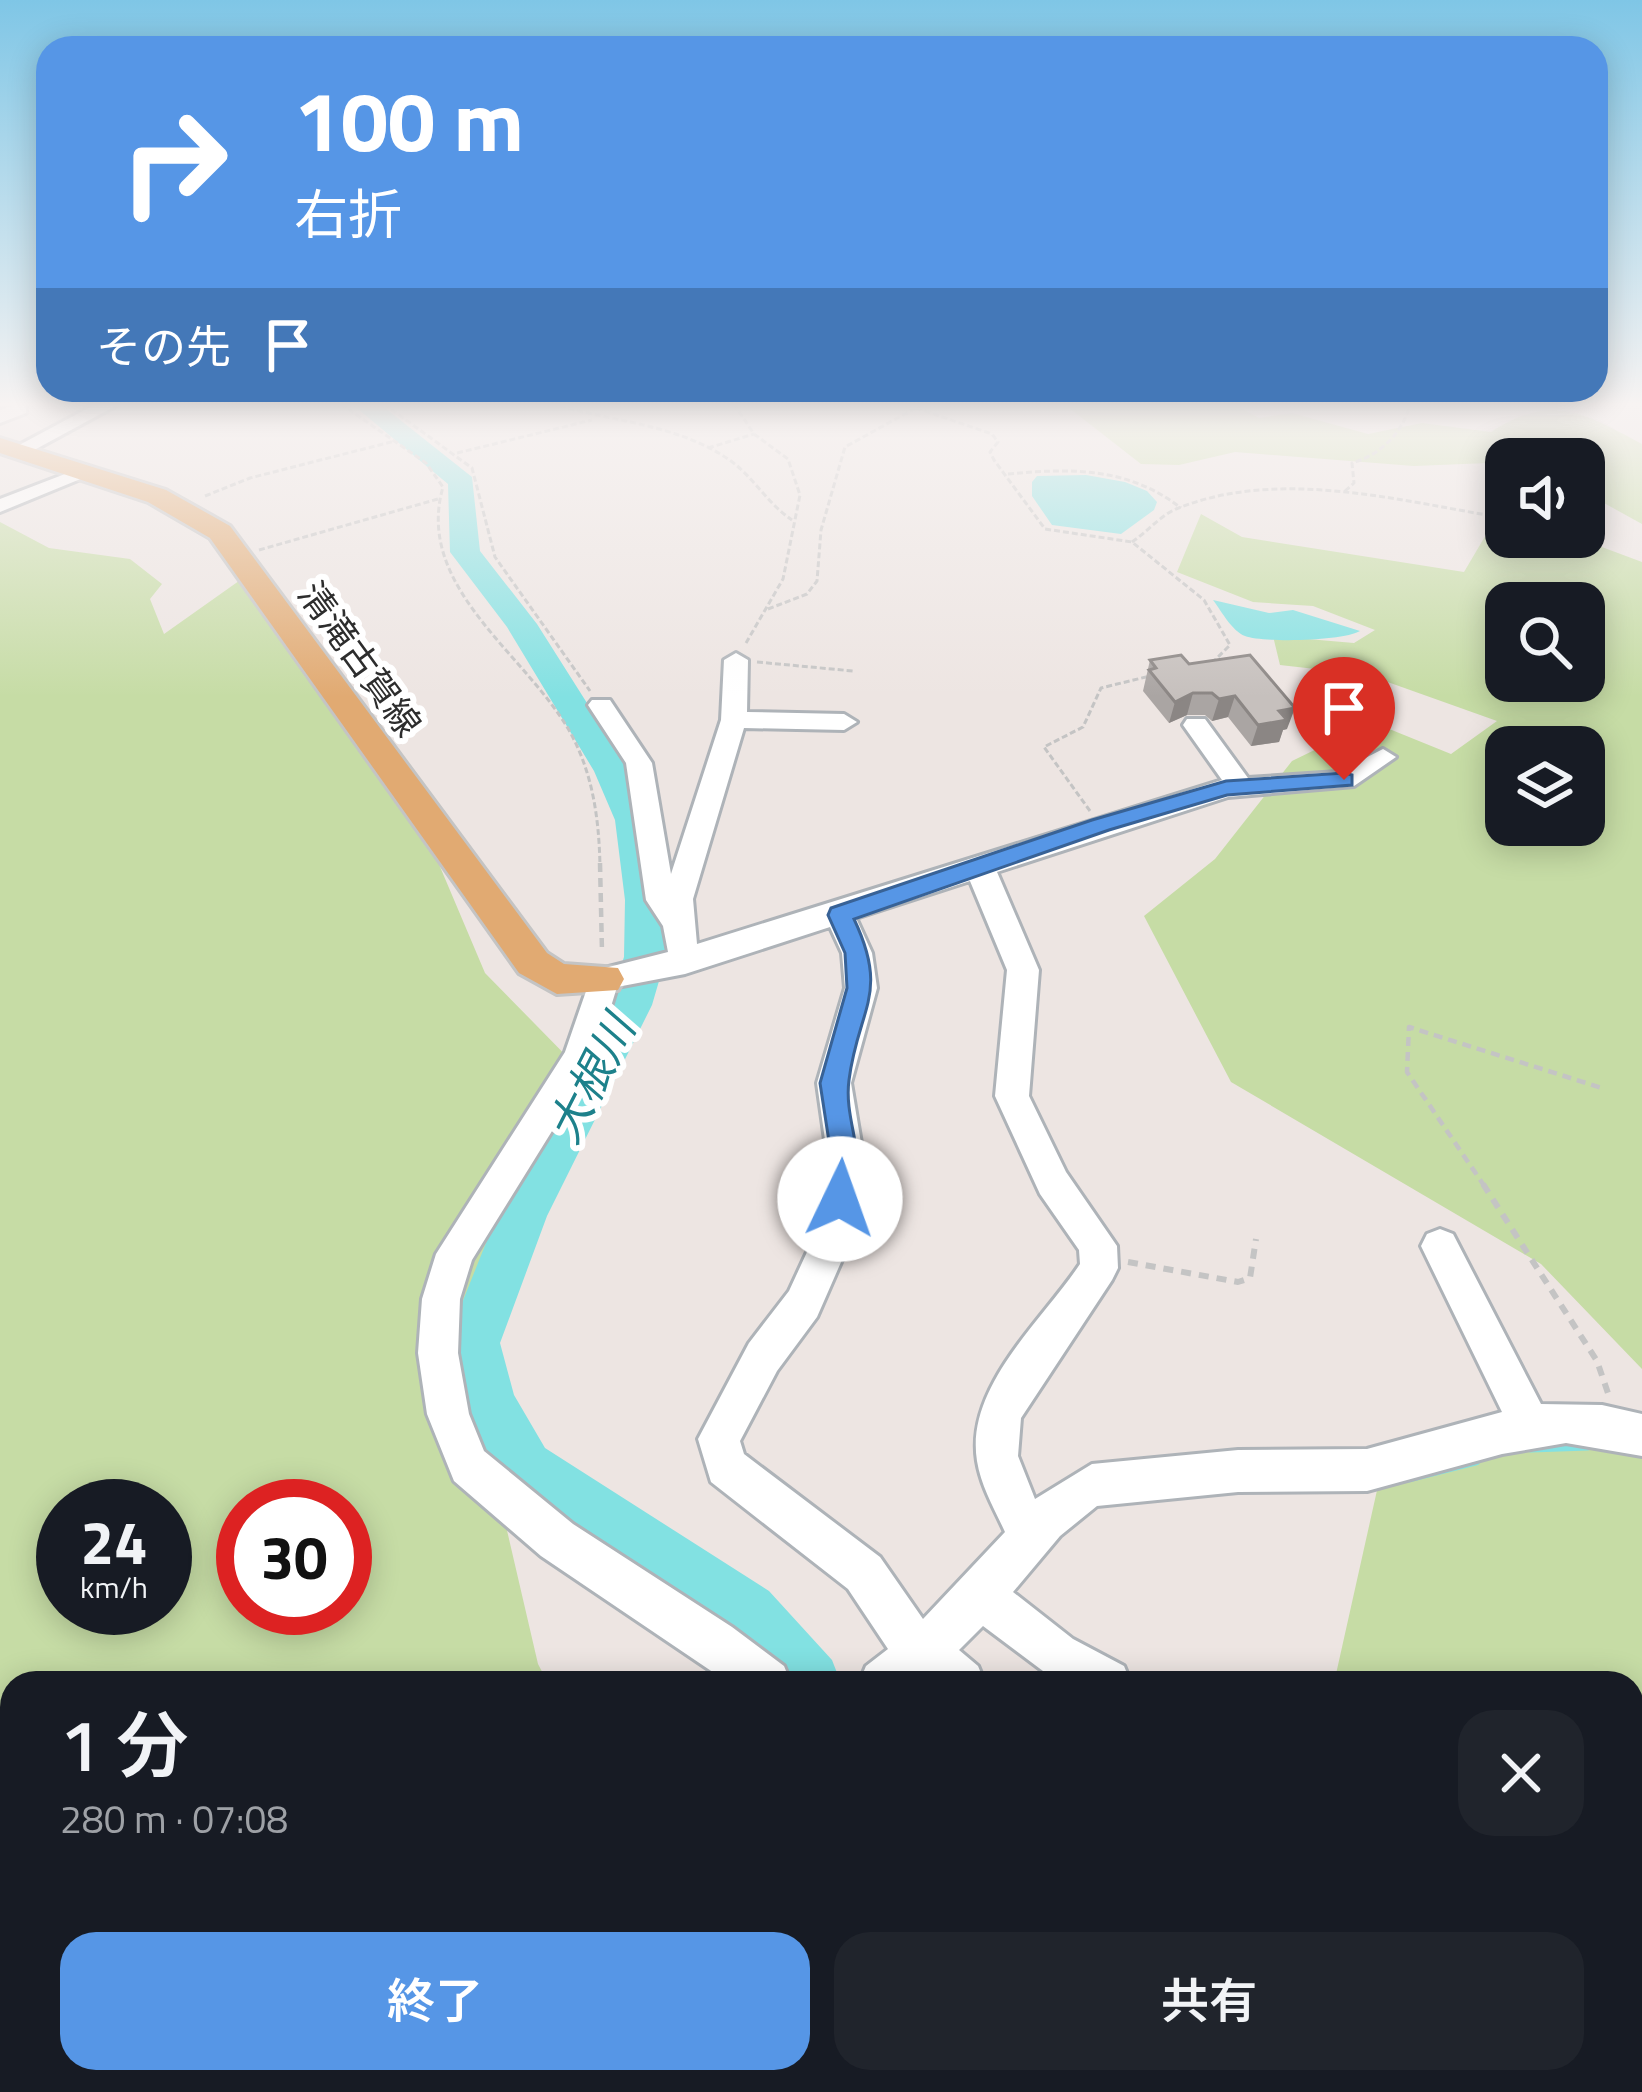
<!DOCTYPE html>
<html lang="ja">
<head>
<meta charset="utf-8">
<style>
  body { margin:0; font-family:"Titillium Web","Noto Sans JP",sans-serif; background:#20242c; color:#f1f3f6; height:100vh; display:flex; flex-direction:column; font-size:45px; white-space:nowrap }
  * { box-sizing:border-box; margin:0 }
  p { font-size:39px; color:#9ea1a6 }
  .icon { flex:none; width:66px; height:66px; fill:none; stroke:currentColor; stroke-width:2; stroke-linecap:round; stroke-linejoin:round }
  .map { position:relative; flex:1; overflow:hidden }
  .sheet { position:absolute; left:0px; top:1671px; width:1644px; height:423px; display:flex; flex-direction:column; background:#171b24; border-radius:36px 36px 0 0; box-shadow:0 6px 30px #0003 }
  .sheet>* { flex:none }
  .guide { position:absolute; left:36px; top:36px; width:1572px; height:366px; border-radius:36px; box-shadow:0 6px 30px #0003; background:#5696e6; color:#fff; overflow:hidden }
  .controls { position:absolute; left:1485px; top:438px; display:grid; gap:24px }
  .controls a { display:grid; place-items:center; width:120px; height:120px; border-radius:24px; background:#171b24; box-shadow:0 6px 30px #0003; font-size:60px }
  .speed { position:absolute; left:36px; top:1479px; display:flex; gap:24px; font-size:60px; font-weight:700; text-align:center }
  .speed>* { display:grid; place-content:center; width:156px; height:156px; border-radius:50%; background:#171b24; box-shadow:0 6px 30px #0003; line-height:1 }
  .speed small { font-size:30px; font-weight:400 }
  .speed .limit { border:18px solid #d22; background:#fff; color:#111 }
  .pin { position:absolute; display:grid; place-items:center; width:102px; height:102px; color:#fff; margin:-123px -51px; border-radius:50% 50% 50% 0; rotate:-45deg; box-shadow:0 0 12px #0007 }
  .pin .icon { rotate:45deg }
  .me { position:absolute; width:132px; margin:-66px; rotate:3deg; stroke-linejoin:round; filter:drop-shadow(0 0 9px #0008) }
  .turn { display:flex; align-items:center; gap:42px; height:252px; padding:0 60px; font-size:54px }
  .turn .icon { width:156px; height:156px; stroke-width:2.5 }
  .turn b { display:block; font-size:84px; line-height:102px }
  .then { display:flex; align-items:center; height:114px; padding:0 60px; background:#0003; gap:24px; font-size:45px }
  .round { display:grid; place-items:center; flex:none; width:126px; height:126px; border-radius:36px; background:#20242c }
  .overview { display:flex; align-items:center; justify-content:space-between; height:204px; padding:0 60px }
  h1 { font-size:72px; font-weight:600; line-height:90px }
  .action { display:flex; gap:24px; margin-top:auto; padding:24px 60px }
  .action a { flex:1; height:138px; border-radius:36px; background:#5696e6; color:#fff; font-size:48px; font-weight:600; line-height:138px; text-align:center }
  .action a+a { background:#20242c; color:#f1f3f6 }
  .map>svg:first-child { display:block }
  .green { fill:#c6dca5; fill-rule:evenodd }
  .water { fill:#82e1e2 }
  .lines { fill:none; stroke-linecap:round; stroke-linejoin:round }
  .stream { stroke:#82e1e2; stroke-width:9 }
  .river { fill:#82e1e2; fill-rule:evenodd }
  .minor-casing { stroke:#aeb3b8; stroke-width:6 }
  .major-casing { stroke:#c4c4c4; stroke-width:6 }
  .path-far2 { stroke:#c4c4c4; stroke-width:3; stroke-dasharray:6 3; stroke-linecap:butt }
  .path-far1 { stroke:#c4c4c4; stroke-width:4.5; stroke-dasharray:9 6; stroke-linecap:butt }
  .path { stroke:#c4c4c4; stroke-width:6; stroke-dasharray:10 8; stroke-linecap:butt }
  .minor { fill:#fff; fill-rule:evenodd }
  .major { fill:#e1aa72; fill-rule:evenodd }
  .wall { fill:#aaa5a3 }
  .shaded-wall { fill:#8b8684 }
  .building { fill:#c6c0bd; stroke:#8b8684; stroke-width:3 }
  .route { fill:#5696e6; stroke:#386296; stroke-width:3 }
  .labels { text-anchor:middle; stroke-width:12; stroke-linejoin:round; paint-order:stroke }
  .far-street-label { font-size:36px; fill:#2d2d2d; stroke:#fff }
  .water-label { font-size:45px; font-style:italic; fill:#1d818b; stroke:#fff }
</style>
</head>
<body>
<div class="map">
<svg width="1642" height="2092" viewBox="0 0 1642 2092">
  <rect width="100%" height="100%" fill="#ede5e2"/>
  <path class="green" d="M1064,404H1234L1259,418L1292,413L1368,434L1422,423L1491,432C1551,393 1583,412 1642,444V524L1584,492V459L1414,466L1235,452L1179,465L1141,464Z
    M1201,514L1242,537L1464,572L1497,516L1506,519V537H1575L1642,562V1369L1541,1264L1231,1082L1144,916L1215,859L1292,761L1372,722L1451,754L1497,721L1368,675L1280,665L1273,636L1354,643L1375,630L1313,606L1253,602L1177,572ZM1506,603H1584V681H1506ZM1506,747H1584V825H1506Z
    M0,522L49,548L130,559L162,584L150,599L164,634L253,571L438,862L485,973L584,1074L457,1315L538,1664L548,1683H12V2082H755L760,2092H0ZM63,1506H165V1608H63ZM243,1506H345V1608H243Z
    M1642,1431V2092L1400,2090L1393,2082H1632V1683H1334L1386,1450Z"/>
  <path class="water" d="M1086,475L1125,482L1147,491L1157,502L1154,510L1121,534L1052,525L1032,496V482L1037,476Z
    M1213,600L1269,613L1293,610L1360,631C1344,641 1263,643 1245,636C1232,631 1222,612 1213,600Z"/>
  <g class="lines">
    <path class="stream" d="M1531,1448L1588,1446
      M1409,1478L1476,1461"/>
    <path class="river" d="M352,404H380L472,477L480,551L537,624L630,771L653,820L665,900L666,957L652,1005L547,1216L500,1343L514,1395L545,1448L769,1591L832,1660L841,1683H766L725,1635L503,1490L461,1405L446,1343L506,1193L555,1111L608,1005L624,957L625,900L615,820L594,771L507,627L450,552L448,484Z
      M970,2082H1048L1052,2092H974Z"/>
    <defs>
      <path id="minor" d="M18,404L26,405V413L0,423V410Z
        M96,404H119L25,455L8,451Z
        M78,469L95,473L0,512V499Z
        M736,653L748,660L747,712L844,714L857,722L844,730L744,728L693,899L697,944L1222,780L1183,725L1187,719H1205L1248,778L1338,772L1383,749L1396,757L1354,786L1228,797L997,872L1039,970L1029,1096L1066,1172L1117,1246L1118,1268L1112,1280L1021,1418L1018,1456L1035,1499L1092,1464L1238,1450L1367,1449L1502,1412L1421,1246L1427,1234L1440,1229L1453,1234L1541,1404L1602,1405L1642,1414V1456L1566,1443L1502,1454L1367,1491L1238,1492L1097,1506L1060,1536L1013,1592L1073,1639L1124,1666L1131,1683H1059L983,1626L959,1650L978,1666L985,1683H859L866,1666L888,1649L848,1589L711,1482L698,1439L749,1343L789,1291L814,1237L828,1161L817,1083L845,988L842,953L830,927L685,974L617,987L593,1065L472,1260L460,1299L458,1353L469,1414L484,1451L573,1524L732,1627L784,1666L791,1683H729L541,1556L454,1481L427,1414L418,1353L422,1299L436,1254L565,1052L593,971L668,952L663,926L646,900L626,763L588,705L592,700H610L652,763L671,874L721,720L724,660ZM970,881L1007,970L995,1096L1040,1194L1079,1250L1080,1264C1042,1321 965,1387 977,1461C981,1486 994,1508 1005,1532L923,1619L880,1557L744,1454L740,1441L777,1371L817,1317L852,1237L864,1161L851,1083L877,988L872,953L856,918Z
        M929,2082H985L988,2092H932Z
        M1108,2082H1164L1167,2092H1111Z"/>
      <path id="major" d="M0,438L166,490L230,526L547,953L564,964L618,968L624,979L618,990L557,994L519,973L210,538L148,502L0,453Z"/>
    </defs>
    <use href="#minor" class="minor-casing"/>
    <use href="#major" class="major-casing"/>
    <path class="path-far2" d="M341,404L426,463L443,487C414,587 526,654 570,732C593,774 599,819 600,866
      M384,404L472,468L495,557L590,691
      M551,404C610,421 679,424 731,461C754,478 768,504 792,520
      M734,404L754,434L788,459L800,495L783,579L746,643
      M916,408L992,434L998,442L990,452L994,460L1045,529L1132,542L1204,600L1230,645L1213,662
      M708,448L754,434
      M457,453L592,420
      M1008,474C1072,468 1128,467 1181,508
      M1345,491L1354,483L1352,463C1380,455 1403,433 1410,404
      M205,496L250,478L395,441
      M1132,542C1147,532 1160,516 1176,509C1274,469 1388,498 1487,515
      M259,550L438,499
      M768,609L807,594L817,581L821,530L845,447L923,404
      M757,662L853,671
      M1090,811L1044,747L1083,727L1101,688L1150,676"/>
    <path class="path-far1" d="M600,863L602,952
      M1485,1187L1407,1072L1409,1027L1602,1088"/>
    <path class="path" d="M1483,1184L1597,1361L1609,1396
      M1128,1262L1238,1282L1250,1278L1256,1239"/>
    <use href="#minor" class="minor"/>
    <use href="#major" class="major"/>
  </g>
  <path class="wall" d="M1150,660L1189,664L1287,729L1283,730L1279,742L1251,746L1228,717L1212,721L1205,715H1187L1169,723L1143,691Z"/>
  <path class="shaded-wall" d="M1193,693L1187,715L1169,723L1175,702Z
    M1235,696L1228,717L1212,721L1219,699Z
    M1295,708L1287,729L1283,730L1279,742L1251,746L1258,725L1279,711Z"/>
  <path class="building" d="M1181,655L1189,664L1250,655L1295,708L1279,711L1287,720L1258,725L1235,696L1219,699L1212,693H1193L1175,702L1149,670L1156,668L1150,660Z"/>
  <linearGradient id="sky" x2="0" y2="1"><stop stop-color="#7fc6e6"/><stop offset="0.58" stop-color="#f7f3f2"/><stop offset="1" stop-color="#f7f3f2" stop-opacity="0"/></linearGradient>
  <rect width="1642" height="697" fill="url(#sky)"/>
  <path class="route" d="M1344,773L1352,775V785L1227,795L1109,830L854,919C890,995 858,1008 849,1080C843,1124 872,1163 850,1208L840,1212L829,1208L825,1199L832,1161L820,1083L847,988L845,953L828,915L831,908L1092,820L1226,781Z"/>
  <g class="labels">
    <g class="far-street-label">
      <text transform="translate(360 659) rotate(54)" y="13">清滝古賀線</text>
    </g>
    <g class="water-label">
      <text transform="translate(591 1079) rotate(-63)" y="16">大根川</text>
    </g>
  </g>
</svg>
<div class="controls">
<a><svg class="icon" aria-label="sound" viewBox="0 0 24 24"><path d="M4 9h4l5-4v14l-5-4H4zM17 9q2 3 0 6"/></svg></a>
<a><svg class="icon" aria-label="search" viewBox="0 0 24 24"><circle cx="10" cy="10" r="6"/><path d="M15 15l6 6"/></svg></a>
<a><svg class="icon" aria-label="layers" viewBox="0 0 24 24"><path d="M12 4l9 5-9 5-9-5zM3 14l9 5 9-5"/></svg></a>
</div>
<div class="speed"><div>24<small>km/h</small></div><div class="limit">30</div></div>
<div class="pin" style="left:1344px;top:780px;background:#d93025"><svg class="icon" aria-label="arrive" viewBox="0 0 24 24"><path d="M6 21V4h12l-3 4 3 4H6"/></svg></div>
<svg class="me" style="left:840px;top:1199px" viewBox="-20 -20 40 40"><circle r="19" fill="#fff"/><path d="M0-13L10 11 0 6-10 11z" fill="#5696e6"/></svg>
<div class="guide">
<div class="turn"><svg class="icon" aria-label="right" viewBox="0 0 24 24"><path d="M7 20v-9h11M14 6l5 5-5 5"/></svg><div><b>100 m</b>右折</div></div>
<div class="then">その先<svg class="icon" aria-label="arrive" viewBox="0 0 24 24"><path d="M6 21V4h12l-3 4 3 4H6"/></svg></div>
</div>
<section class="sheet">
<div class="overview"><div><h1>1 分</h1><p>280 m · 07:08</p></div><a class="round"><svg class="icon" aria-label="close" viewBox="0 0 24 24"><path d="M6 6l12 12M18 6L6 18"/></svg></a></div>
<div class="action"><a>終了</a><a>共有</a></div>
</section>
</div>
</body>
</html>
